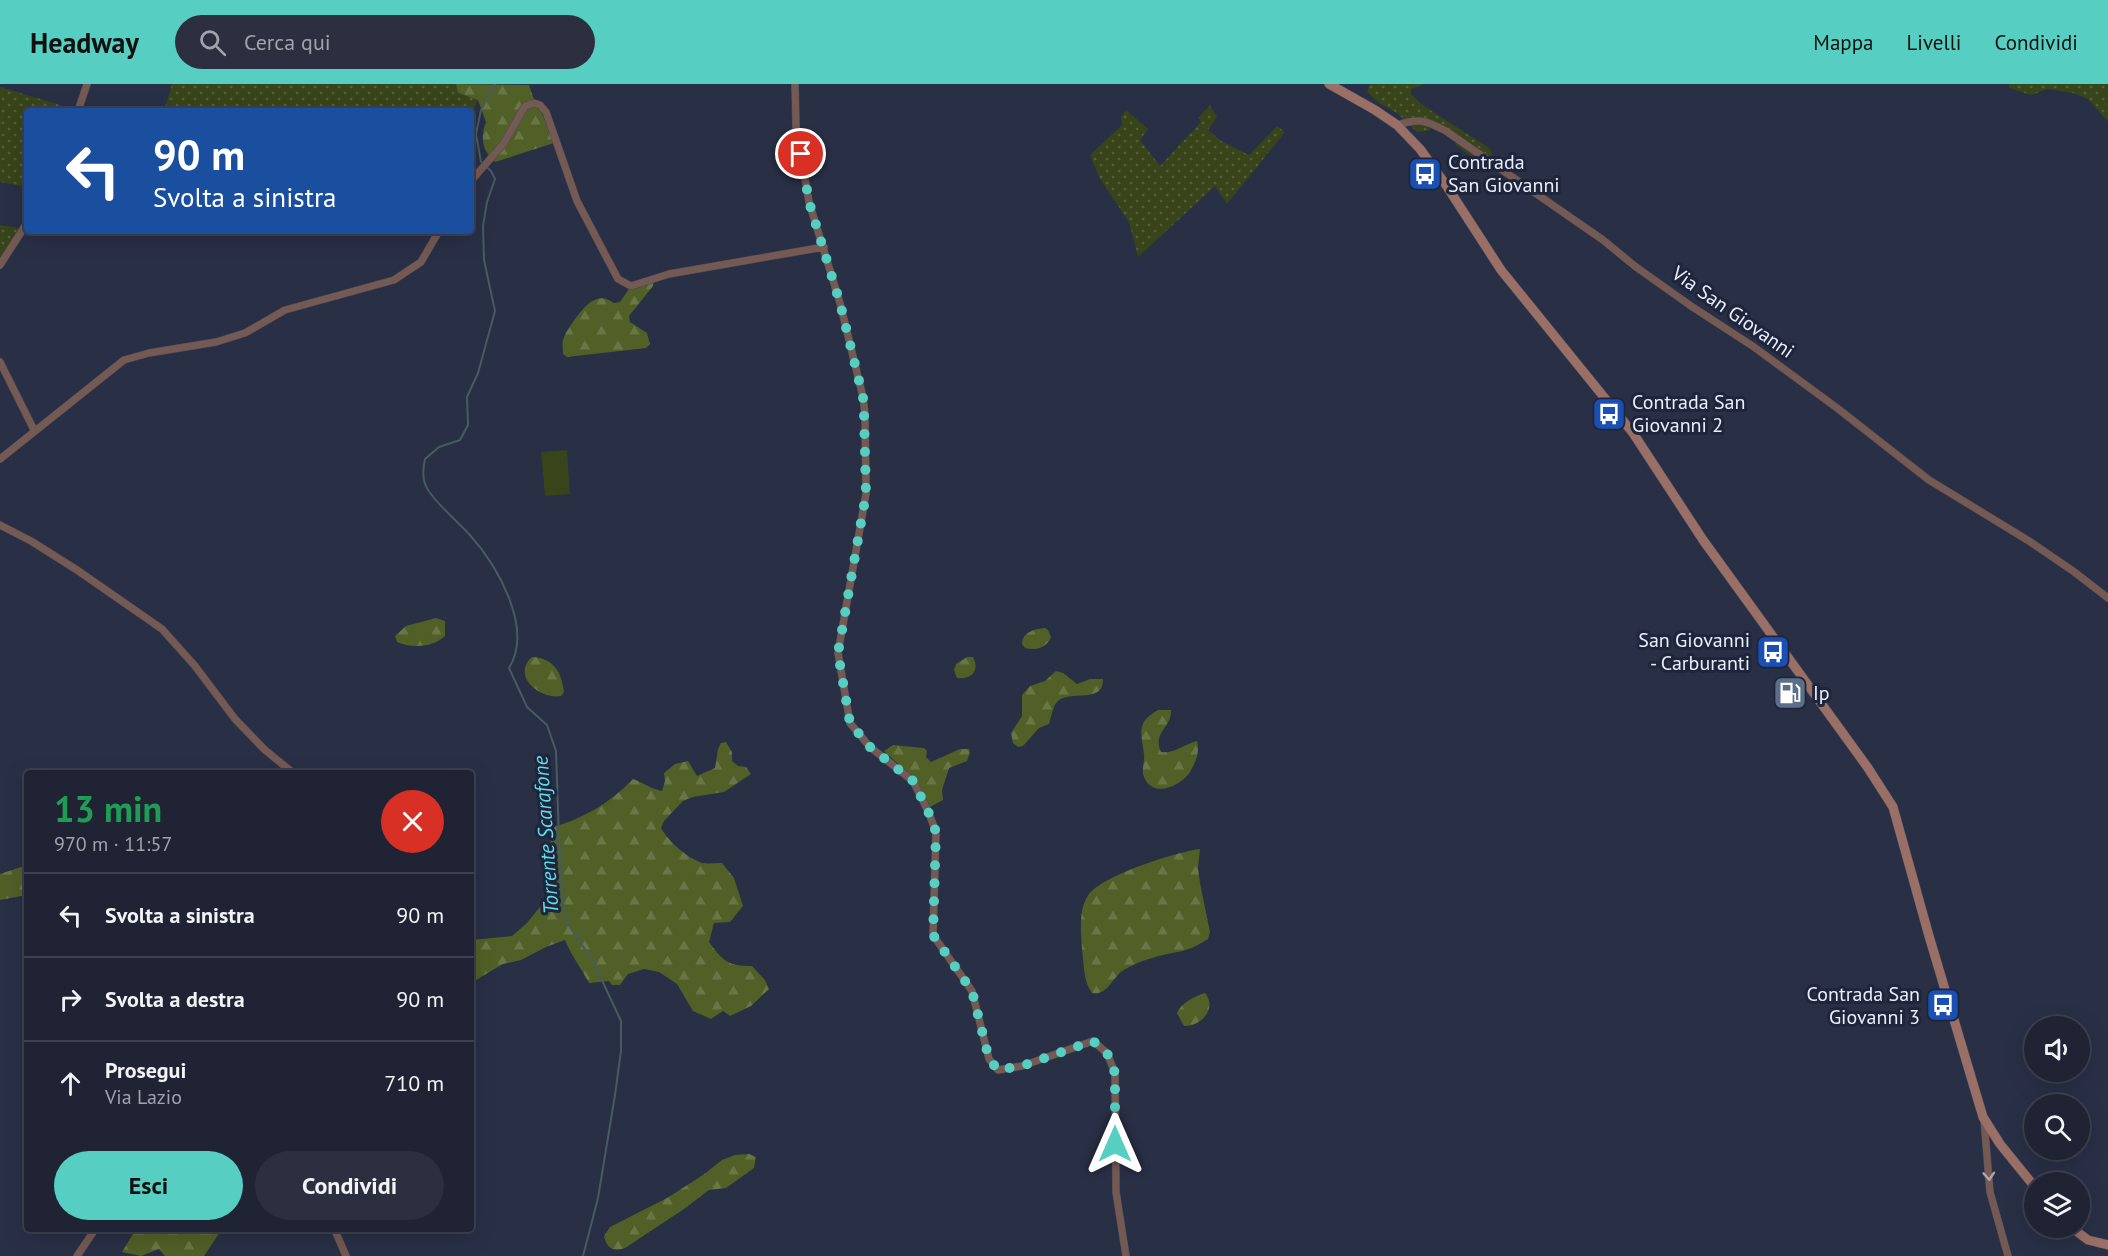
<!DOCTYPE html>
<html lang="it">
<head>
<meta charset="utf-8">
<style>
  body { margin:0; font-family:"PT Sans",sans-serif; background:#2c2f40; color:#f1f3f6; height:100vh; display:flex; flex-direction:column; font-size:22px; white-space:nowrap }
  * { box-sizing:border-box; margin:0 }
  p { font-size:20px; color:#a1a4ac }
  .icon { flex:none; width:33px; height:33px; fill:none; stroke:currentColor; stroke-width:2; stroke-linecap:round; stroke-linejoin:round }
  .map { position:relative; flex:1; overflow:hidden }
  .drawer { position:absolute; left:24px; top:686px; width:450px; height:462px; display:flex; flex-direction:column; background:#1f2334; border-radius:6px; box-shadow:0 6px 24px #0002,0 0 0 2px #3c404f }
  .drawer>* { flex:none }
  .top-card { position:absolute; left:24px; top:24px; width:450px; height:126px; border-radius:6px; box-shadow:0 6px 24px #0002,0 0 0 2px #3c404f; background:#1a4fa0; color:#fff; overflow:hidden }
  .fabs { position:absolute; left:2024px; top:932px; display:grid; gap:12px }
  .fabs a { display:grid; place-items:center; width:66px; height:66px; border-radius:50%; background:#1f2334; box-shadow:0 6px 24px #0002,0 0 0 2px #3c404f; font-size:30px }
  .pin { position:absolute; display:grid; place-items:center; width:51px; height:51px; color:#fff; margin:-26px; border:3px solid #fff; border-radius:50%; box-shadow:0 2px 6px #0007 }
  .me { position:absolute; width:66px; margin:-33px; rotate:0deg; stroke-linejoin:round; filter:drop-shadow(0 0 4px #0008) }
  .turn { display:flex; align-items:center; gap:21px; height:126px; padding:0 30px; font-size:27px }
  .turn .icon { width:78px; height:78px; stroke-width:2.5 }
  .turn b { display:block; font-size:42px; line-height:51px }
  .round { display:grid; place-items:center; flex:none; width:63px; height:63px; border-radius:32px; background:#2c2f40 }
  .head { display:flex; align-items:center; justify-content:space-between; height:102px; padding:0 30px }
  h1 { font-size:36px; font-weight:800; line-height:45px; color:#1e9e55 }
  .primary-button { display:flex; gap:12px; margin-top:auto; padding:12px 30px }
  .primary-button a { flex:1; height:69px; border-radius:36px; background:#57cec2; color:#111; font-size:24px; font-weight:800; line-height:69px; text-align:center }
  .primary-button a+a { background:#2c2f40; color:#f1f3f6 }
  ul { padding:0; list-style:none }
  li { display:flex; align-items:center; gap:18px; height:84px; padding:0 30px; border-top:2px solid #3c404f }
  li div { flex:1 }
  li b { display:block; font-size:22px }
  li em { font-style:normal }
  header { display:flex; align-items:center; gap:36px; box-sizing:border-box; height:84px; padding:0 30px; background:#57cec2; color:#111 }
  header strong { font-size:28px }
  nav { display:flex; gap:33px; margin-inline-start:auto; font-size:21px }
  .search { width:420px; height:54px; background:#2c2f40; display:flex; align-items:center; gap:15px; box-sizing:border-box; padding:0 21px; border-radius:33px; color:#a1a4ac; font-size:22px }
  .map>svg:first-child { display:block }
  .grass { fill:url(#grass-dots) }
  .forest { fill:url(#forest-firs) }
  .green { fill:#384419 }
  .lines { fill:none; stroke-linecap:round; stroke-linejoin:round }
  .stream { stroke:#475b61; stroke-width:2 }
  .minor-casing { stroke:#444a5f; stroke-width:8 }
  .secondary-casing { stroke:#444a5f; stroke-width:10 }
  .minor { stroke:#755953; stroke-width:7 }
  .secondary { stroke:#9a6f66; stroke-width:9 }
  .oneway { stroke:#b0a4a8 }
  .route { stroke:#57cec2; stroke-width:10; stroke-dasharray:0 18 }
  .labels { text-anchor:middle; stroke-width:6; stroke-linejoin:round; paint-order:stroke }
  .poi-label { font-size:20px; fill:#eaeffe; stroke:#1f253b; text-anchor:start }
  .street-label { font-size:20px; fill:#eaeffe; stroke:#1f253b }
  .water-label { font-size:21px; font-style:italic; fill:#5ddce9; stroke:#1f253b }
</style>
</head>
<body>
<header>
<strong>Headway</strong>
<div class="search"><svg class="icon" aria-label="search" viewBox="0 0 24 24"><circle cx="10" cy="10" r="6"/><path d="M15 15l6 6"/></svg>Cerca qui</div>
<nav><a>Mappa</a><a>Livelli</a><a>Condividi</a></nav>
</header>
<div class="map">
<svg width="2108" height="1172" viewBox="0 0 2108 1172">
  <defs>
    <pattern id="grass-dots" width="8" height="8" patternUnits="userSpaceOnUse" patternTransform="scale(1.5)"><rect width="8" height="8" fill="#384419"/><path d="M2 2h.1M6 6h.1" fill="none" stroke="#555f3c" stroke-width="1.8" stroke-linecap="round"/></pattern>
    <pattern id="forest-firs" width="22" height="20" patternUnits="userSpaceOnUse" patternTransform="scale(1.5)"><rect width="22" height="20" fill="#506027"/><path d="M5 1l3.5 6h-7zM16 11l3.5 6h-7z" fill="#697747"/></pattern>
  </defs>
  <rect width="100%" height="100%" fill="#292f45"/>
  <path class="grass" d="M172,0H456L458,9L478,16L471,31V27H164Z
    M1370,0H1425L1411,5V10L1424,22L1489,64L1492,70L1486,84L1474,79L1471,72L1456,61L1451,46L1437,38L1428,47L1417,48L1397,29L1379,19L1367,8Z
    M2009,0H2108V38L2088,15L2073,9L2047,5L2031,11L2009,4Z
    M0,3L64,22L62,27H27V103L0,98Z
    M1210,21L1217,33L1208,46L1221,57L1249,71L1277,42L1285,48L1227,120L1215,102L1138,173L1129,138L1100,95L1090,71L1122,41L1121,33L1126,26L1148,45L1140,56L1160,82L1201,38L1198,34Z
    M0,141L19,144L0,175Z"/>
  <path class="forest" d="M456,0L529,1L537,24L541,27L554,59L495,78C482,67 480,53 486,38L478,16L458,9Z
    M654,196L653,202L629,232L630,238L647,249L650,260L646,264L567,273L563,270C563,266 562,260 563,256C565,249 571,241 575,235C585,222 597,206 614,219L620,218L629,205Z
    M436,534L445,537V552C432,564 412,564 397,558L395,552L406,542Z
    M1045,544L1048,546L1051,553C1047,564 1035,567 1025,564L1022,560C1022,548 1035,545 1045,544Z
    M532,573C554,574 562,589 564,608L561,612C540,616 511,592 532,573Z
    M967,573H973C980,586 972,596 957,594L954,586L956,580Z
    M1056,587L1063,589L1077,600L1090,595H1103C1104,621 1069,605 1057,618C1053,622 1051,634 1049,640L1039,644L1023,662L1018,663L1013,659L1011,649L1022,632V611L1030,602L1045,597Z
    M1158,626H1171C1172,644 1152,648 1161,668C1173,670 1185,660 1197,657C1200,669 1196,677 1190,688C1181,702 1153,715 1144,693C1141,686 1145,677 1144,670C1141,649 1136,638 1158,626Z
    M726,658L732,668V677L738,682L746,683L751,690L724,708L693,713L683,717L664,737L661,744C669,758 686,773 702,779C708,780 716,779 722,779L734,794L743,822L730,838L714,839L709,858C723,877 728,882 752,882L765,896L769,905L751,922L730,932L723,927L711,935L693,927L677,900L659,888L644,885L628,890L620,901H612L609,897L589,899C581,884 571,871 565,856L546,863L521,876L503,880L471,899V856L512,852L527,839L552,808L549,780L551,766L550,744C583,735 610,719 633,695C644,699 651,705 662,707L665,697L664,689L675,680L688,677L697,692L715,684L718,665L721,659Z
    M893,661L924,664L927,667L926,673L931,678L960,665H969L970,668L967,677L949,684L942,706L943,716L930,723L914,694L884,667Z
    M1200,765L1198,784L1200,799L1210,848L1208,855C1200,860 1191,865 1182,867C1163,871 1141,875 1124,886C1112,893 1108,912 1092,909C1083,897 1084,879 1082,865C1081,847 1078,825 1089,810C1104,791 1176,768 1200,765Z
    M27,781V811L0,816V790Z
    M1205,909C1218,925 1200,943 1184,942L1177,929C1181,919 1195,912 1205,909Z
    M749,1070L756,1073L754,1084L726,1104L709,1106L684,1125L625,1164C612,1168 607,1164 604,1152L610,1143L667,1114L703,1091L722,1076L735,1071Z
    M136,1145V1144L222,1145L204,1172H165L159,1165L141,1172L122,1168Z"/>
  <path class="green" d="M567,366L570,410L545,412L541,368Z"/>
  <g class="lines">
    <path class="stream" d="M495,0L481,26L476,50L481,78L491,87L495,95L487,118L483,142L484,176L495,227L478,289L467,313L468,341L460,356L439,363L425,375C423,384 422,394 426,402C431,415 459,439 469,450C497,481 534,544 509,584L527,623L547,641L556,667L560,783L565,836L593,877L621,937V967L615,1011L598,1114L583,1172"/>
    <defs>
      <path id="minor" d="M795,0L796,43L809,118L840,219L863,313L865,330L866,410L838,569L850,639L870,663L913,697L928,727L936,748L933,851L972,907L989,975L998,986L1022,982L1093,957L1107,969L1115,989L1116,1108L1126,1172
        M78,27L87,0
        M1397,41C1420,34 1425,36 1446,47L1603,156L1636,183L1691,222L1754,263L1837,324L1929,396L2029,457L2073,487L2108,514
        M471,97L504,59L525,22L534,19L540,21L546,28L577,117L618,195L631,202L669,190L824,163
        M0,181L27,139
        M0,278L34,346
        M0,375L124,276L149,269L216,258L245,249L285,226L394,196L421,178L439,147
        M0,441L31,457L77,486L162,545L195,582L235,635L265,666L292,688
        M1984,1036L1990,1108L2008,1172
        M334,1144L346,1172
        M77,1172L96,1144"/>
      <path id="secondary" d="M1329,0L1375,26L1397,41L1420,65L1446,101L1501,186L1633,349L1703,456L1868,684L1893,723L1929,852L1983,1033L2000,1060L2034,1102
        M2071,1143L2088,1156L2108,1161"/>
    </defs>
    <use href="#minor" class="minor-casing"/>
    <use href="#secondary" class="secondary-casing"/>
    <use href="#minor" class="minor"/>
    <use href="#secondary" class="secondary"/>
  </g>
  <defs><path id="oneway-chevron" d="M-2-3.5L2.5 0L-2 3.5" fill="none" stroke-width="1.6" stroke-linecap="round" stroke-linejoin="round" transform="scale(1.5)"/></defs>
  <use class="oneway" href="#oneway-chevron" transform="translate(1989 1092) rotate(86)"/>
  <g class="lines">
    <path class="route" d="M801,70L809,118L840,219L863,313L864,330L866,410L838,569L850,639L870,663L913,697L928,727L936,748L933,851L972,907L989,975L998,986L1022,982L1093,957L1107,969L1115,989V1060"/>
  </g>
  <defs>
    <symbol id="bus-square" viewBox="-11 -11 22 22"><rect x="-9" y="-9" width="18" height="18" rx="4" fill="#1a4fb4" stroke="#1f253b"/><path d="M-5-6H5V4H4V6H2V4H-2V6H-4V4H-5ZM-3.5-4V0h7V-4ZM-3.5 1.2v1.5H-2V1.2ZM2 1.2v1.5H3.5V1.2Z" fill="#fff"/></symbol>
    <symbol id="fuel-square" viewBox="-11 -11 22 22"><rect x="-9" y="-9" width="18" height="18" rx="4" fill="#5c6f8a" stroke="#1f253b"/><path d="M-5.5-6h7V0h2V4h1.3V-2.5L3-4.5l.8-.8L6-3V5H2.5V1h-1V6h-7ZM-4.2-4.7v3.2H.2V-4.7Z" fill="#fff"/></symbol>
  </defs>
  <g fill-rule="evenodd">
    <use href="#bus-square" x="1406" y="71" width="38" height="38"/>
    <use href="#bus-square" x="1590" y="311" width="38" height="38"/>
    <use href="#bus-square" x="1754" y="549" width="38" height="38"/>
    <use href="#fuel-square" x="1771" y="590" width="38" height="38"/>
    <use href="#bus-square" x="1924" y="902" width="38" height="38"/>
  </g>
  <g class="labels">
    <g class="poi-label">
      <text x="1448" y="85">Contrada<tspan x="1448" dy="23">San Giovanni</tspan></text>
      <text x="1632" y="325">Contrada San<tspan x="1632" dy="23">Giovanni 2</tspan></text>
      <text x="1750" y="563" text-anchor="end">San Giovanni<tspan x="1750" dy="23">- Carburanti</tspan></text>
      <text x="1813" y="616">Ip</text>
      <text x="1920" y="917" text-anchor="end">Contrada San<tspan x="1920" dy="23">Giovanni 3</tspan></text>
    </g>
    <g class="street-label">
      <text transform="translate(1733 228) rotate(35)" y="7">Via San Giovanni</text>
    </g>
    <g class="water-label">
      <text transform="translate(546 751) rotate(-94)" y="7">Torrente Scarafone</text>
    </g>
  </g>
</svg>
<div class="fabs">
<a><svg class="icon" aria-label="sound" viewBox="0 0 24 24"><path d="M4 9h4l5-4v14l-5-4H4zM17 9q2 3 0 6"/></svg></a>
<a><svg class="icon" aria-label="search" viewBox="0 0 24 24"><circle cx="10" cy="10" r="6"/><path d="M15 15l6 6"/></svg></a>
<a><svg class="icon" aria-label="layers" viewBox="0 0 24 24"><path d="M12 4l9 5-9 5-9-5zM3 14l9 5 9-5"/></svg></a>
</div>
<div class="pin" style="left:801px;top:70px;background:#d93025"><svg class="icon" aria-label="arrive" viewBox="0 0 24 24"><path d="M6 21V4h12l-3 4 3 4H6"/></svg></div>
<svg class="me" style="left:1115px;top:1060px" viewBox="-20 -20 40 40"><path d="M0-17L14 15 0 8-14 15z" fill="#57cec2" stroke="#fff" stroke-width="4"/></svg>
<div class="top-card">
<div class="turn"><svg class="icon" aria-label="left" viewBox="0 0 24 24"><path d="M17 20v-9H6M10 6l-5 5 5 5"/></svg><div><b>90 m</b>Svolta a sinistra</div></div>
</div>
<section class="drawer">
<div class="head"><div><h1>13 min</h1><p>970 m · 11:57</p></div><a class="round" style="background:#d93025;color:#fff"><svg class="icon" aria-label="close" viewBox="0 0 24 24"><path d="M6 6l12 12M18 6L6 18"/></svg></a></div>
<ul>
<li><svg class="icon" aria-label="left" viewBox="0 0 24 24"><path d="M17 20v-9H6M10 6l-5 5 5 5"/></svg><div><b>Svolta a sinistra</b></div><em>90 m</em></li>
<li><svg class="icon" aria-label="right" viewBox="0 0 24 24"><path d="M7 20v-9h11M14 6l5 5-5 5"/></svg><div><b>Svolta a destra</b></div><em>90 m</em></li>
<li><svg class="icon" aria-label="ahead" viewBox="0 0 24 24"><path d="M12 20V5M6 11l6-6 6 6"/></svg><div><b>Prosegui</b><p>Via Lazio</p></div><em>710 m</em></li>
</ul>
<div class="primary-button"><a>Esci</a><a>Condividi</a></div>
</section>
</div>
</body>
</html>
